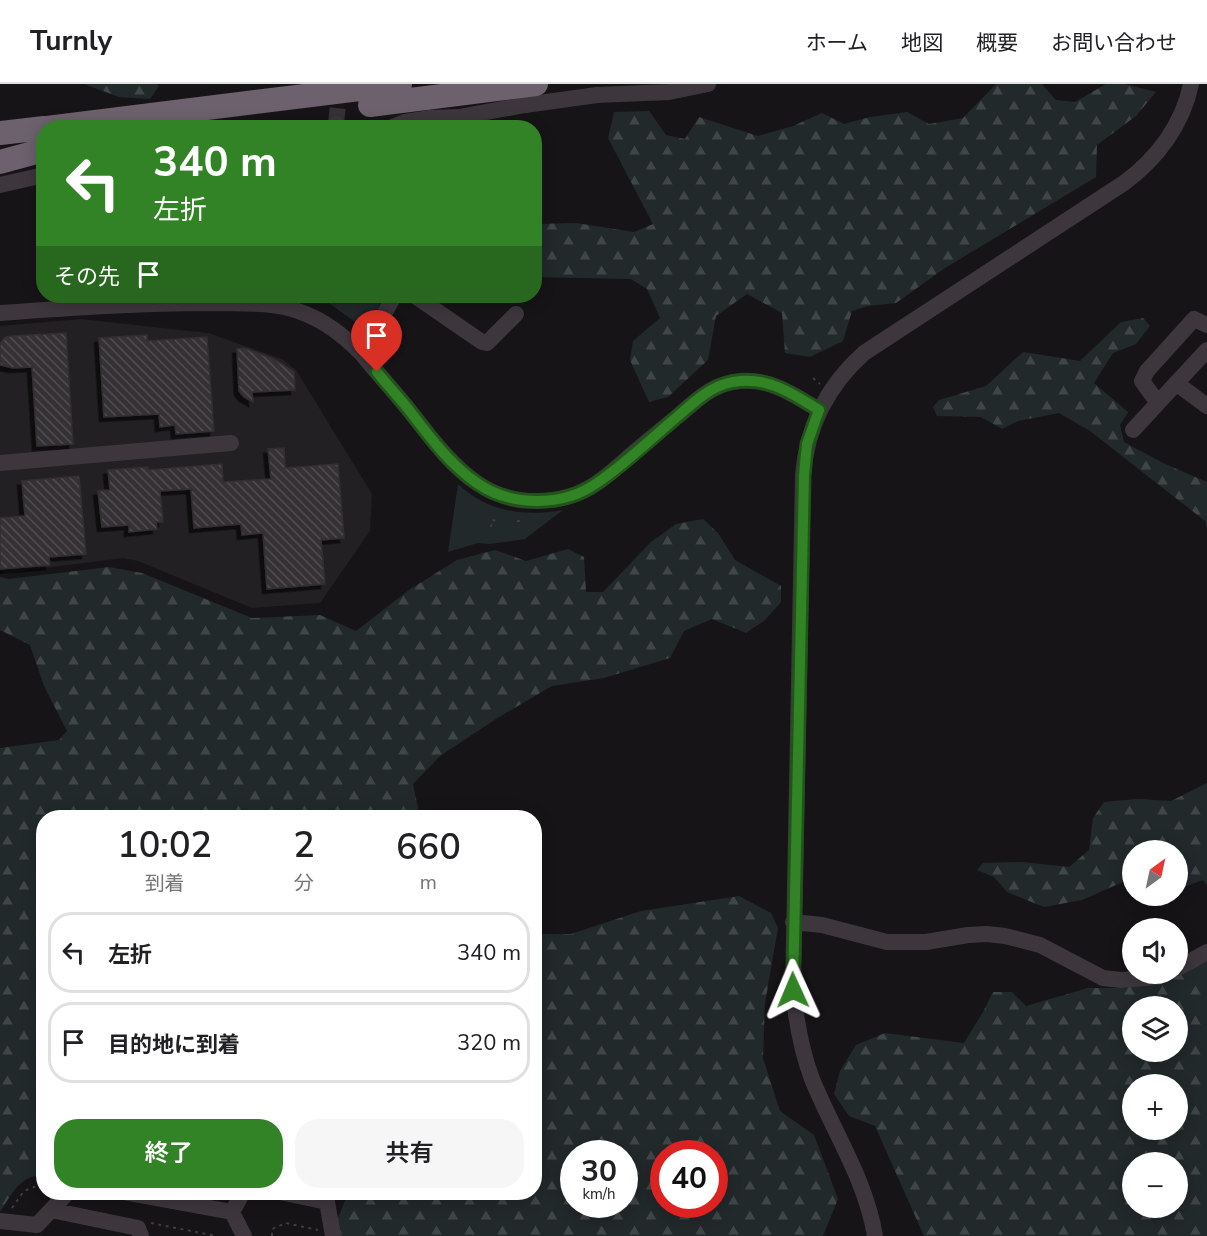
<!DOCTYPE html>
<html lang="ja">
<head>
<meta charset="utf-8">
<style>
  body { margin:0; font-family:"Nunito Sans","Noto Sans JP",sans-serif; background:#f6f6f6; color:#202124; height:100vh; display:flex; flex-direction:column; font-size:22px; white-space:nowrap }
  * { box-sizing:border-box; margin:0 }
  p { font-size:20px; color:#757577 }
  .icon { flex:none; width:33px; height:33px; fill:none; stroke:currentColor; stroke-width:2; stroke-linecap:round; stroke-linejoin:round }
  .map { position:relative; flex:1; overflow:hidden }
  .sheet { position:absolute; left:36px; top:726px; width:506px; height:390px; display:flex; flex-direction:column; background:#fff; border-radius:24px; box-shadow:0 3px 15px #0003 }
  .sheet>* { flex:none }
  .hud { position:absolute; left:36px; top:36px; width:506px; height:183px; border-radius:24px; box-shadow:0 3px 15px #0003; background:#328326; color:#fff; overflow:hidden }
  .needle { width:39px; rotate:33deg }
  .tools { position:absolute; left:1122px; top:756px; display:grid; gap:12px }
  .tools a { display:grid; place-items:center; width:66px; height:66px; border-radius:50%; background:#fff; box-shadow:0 3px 15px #0003; font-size:30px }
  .speed { position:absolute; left:560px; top:1056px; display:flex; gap:12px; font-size:30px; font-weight:700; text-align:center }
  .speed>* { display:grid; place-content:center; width:78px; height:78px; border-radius:50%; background:#fff; box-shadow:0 3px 15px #0003; line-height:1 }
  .speed small { font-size:15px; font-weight:400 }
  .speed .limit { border:9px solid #d22; background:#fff; color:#111 }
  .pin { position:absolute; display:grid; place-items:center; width:51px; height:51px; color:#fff; margin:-62px -26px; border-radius:50% 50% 50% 0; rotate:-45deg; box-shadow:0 0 6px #0007 }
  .pin .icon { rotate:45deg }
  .me { position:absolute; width:66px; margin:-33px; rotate:359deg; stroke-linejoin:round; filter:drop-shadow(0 0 4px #0008) }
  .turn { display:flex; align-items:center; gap:21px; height:126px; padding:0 18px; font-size:27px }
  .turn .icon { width:78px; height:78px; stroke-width:2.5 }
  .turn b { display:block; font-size:42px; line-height:51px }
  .then { display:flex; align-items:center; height:57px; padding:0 18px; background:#0003; gap:12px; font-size:22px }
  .eta { display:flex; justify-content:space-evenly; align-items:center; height:102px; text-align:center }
  .eta b { font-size:36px; font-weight:600; line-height:42px }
  .button { display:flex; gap:12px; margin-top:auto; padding:12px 18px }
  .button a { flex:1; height:69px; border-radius:24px; background:#328326; color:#fff; font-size:24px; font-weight:600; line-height:69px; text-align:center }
  .button a+a { background:#f6f6f6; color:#202124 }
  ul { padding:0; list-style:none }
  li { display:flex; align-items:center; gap:18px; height:81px; margin:0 12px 9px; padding:0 6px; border:3px solid #e0e0e0; border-radius:24px }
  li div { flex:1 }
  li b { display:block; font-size:22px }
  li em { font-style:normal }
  header { display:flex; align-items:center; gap:36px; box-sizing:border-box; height:84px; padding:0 30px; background:#fff; border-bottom:2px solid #e0e0e0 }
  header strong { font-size:28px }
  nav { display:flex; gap:33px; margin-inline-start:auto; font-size:21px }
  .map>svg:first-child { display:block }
  .built { fill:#232023 }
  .forest { fill:url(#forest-firs); fill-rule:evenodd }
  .green { fill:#22292b }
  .building { fill:url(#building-back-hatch); stroke:#322e32; stroke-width:1.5; filter:url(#shadow) }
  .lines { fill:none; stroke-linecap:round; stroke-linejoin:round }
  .minor-tunnel { stroke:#363136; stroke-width:16; stroke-dasharray:16 8; stroke-linecap:butt }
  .path { stroke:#423b43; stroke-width:2; stroke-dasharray:3 4.5; stroke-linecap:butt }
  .minor { stroke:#3d373d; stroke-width:16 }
  .highway { stroke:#6c616d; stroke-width:24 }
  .route-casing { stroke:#205519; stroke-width:15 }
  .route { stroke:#328326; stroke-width:10 }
</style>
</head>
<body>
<header>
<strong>Turnly</strong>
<nav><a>ホーム</a><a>地図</a><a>概要</a><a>お問い合わせ</a></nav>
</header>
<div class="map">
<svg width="1207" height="1152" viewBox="0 0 1207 1152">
  <defs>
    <pattern id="forest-firs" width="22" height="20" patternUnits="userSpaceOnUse" patternTransform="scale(1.5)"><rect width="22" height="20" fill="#22292b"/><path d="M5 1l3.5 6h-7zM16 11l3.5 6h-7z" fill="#404548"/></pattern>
    <pattern id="building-back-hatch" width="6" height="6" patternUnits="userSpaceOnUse" patternTransform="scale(1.5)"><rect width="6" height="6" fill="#353135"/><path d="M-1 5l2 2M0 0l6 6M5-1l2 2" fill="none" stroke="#504c50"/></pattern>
    <filter id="shadow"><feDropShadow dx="-4.5" dy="4.5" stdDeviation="0" flood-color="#0009"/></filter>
  </defs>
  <rect width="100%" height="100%" fill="#161416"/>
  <path class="built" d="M81,235L208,249L282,275L296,286L372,410L370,447L320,519L252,524L138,477L123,474L5,489L0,486V242Z"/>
  <path class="forest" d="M84,0H157L159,2L150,15L119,13Z
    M996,0H1042L1056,16L1075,18L1106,0H1125L1156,8L1136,32L1097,61L1096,93L945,184L896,219L868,222L852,227L843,257L810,273L785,269L782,229L747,210L716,232L708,276L668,313L649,318L630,276L633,257L660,234L647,205L631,195L534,193V140L576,139L634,148L653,140L608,54L614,28L649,27L666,51L685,55L699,33L758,52L793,42L822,29L844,40L870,33L907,28L929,40L963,34Z
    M1143,234L1150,242L1136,260L1113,269L1094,299L1128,328L1120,341L1124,358L1163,379L1207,398V444L1205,437L1090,347L1059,329L1018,337L1002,345L981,333L937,332L933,323L939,316L986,302L1023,268L1080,277L1121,238Z
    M703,435L718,449L735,476L781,502V518L765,536L746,549L712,535L684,547L670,574L604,594L552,602L499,633L440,672L413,700L420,733L44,734L43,1092C20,1090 11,1112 0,1128V664L59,656L67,647L44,602L30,561L0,546V493L9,495L109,483L142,489L252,534L320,531L356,547L409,506L457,476L495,466L526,477L568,465L584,473L586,508H603L651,458L676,440Z
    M1207,699V801L1203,796L1178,805V766H1132V805L1123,798L1082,816L1044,823L1007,808L994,793L977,786L983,779L1022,778L1069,783L1089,766L1093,734L1104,718L1136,715L1171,717Z
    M739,812L771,829L778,844L765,919L763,974L780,1027L814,1051L838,1115L823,1152H341L337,1136L348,1109L534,1108V850H571L641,827ZM573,1070H624V1120H573ZM663,1070H714V1120H663Z
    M1207,874V1152H924L875,1042L849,1032L834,1010L840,987L856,961L885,949L964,959L983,928L993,908H1012L1026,922L1088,904H1121L1160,899ZM1132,922H1178V968H1132ZM1132,1000H1178V1046H1132ZM1132,1078H1178V1124H1132Z"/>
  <path class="green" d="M319,212H383C378,223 374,238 361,242Z
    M458,400C487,428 525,433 563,426L525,455L490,460L478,459L448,468Z"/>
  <path class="building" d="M66,249L73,360L37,362L32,283L13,284L0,281V259L6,253L12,252Z
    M147,251V257L207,253L214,347L176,350L175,341L160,343L159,330L104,333L99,254Z
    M244,264L274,275L294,288L295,306L252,308L253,318L244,313L239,307L237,265Z
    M284,364L285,384L338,380L344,454L321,456L325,500L267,505L263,449L242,451L241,440L194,444L191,405L160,407L163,438H156L157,445L129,448V441L102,443L98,407L110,406L108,386L148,383V386L222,380L223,398L271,395L268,365Z
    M79,392L86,470L49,473L50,481L0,485V434L25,432L22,397Z"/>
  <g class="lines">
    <path class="minor-tunnel" d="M336,40L340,0"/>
    <path class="path" d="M813,294L820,300
      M517,437H520
      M491,443L492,436L499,437
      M12,1124L24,1107L44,1099
      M151,1139L216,1152
      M272,1152V1145L286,1139L318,1146"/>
    <path class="minor" d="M336,44V40
      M390,44L405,38L430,34L459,33L525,21L597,11L669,8L708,0
      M0,101L44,91
      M415,212L482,258L487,259L516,230
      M0,229C70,224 141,219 211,219C240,220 270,217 298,227C324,236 343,251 362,270C377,289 394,307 409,326C429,351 449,380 477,399C511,423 562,423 597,399C606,393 614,386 622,379C640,363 659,348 678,332C697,316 713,299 740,297C770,294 794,311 819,326
      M362,270L394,212
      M1176,299L1207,322
      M1158,319L1142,297L1147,287L1194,235L1207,241
      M1133,346L1207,266
      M0,379L231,359
      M793,838L822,841L887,858H926L968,851L987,850L1005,852L1040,861L1103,894L1121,896L1157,893L1165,890
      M1178,884L1207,868
      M123,1108L232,1128L243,1108
      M280,1108L327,1118L333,1152
      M51,1126L138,1144L141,1152
      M232,1128L244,1152
      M0,1137L37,1141L68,1108
      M875,1152C866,1096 833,1047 812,995C801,966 796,936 793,906L803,391C807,342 827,302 864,269L1124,99C1157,75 1183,40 1191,0"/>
    <path class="highway" d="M370,21L536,0
      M47,44L400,0
      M0,49L44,44
      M0,78L44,66"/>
  </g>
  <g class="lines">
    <defs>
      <path id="route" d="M377,288C387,301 399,313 409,326C429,352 449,380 477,399C511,423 563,423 597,399C625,380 652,354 678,332C697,316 713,299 740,297C770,294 795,311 819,326L807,360L804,391L793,906"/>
    </defs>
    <use href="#route" class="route-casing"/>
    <use href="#route" class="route"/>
  </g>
</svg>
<div class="tools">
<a><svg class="needle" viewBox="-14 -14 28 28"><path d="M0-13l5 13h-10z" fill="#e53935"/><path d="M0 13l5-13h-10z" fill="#757577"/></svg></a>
<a><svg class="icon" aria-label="sound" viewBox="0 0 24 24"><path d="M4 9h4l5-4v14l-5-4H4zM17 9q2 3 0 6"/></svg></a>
<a><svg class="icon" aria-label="layers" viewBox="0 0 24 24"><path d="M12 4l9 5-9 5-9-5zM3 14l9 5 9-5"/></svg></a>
<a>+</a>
<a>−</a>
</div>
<div class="speed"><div>30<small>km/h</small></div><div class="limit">40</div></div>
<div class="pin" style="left:377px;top:288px;background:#d93025"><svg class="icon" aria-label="arrive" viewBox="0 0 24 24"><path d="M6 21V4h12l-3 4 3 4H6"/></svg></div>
<svg class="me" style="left:793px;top:906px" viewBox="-20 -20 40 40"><path d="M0-17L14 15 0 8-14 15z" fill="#328326" stroke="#fff" stroke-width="4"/></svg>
<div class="hud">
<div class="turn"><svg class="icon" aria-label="left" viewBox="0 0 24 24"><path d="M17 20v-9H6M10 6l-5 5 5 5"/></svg><div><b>340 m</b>左折</div></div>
<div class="then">その先<svg class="icon" aria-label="arrive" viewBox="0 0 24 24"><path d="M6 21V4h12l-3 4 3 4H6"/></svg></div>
</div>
<section class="sheet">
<div class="eta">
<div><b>10:02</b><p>到着</p></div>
<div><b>2</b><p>分</p></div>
<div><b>660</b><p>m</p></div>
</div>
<ul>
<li><svg class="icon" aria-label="left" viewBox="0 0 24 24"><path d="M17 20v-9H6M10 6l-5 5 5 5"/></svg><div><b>左折</b></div><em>340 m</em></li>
<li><svg class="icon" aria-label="arrive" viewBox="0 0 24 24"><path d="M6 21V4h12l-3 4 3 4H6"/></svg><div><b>目的地に到着</b></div><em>320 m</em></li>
</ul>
<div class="button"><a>終了</a><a>共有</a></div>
</section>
</div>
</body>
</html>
